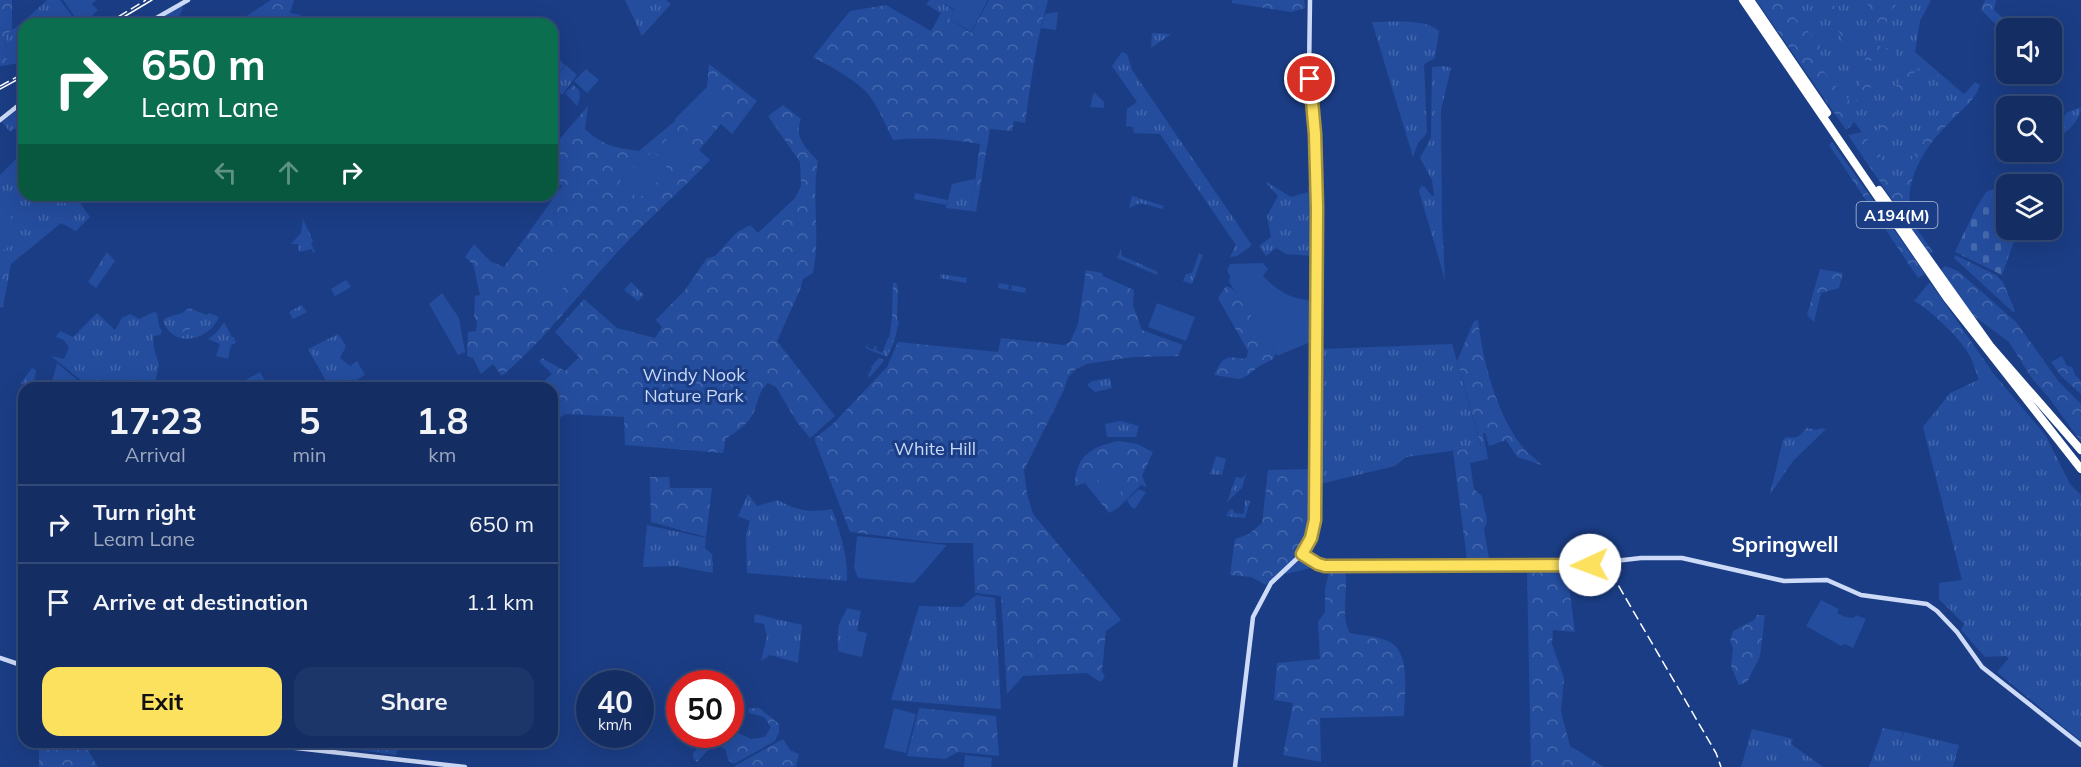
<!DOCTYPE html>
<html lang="en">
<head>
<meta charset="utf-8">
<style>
  body { margin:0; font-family:Mulish,sans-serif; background:#1d366a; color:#f1f3f6; height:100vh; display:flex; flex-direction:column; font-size:22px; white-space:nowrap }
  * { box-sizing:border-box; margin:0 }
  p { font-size:20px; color:#9da8bf }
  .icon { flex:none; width:33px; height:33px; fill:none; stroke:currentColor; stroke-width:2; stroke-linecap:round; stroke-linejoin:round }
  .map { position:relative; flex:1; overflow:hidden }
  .drawer { position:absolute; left:18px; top:382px; width:540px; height:366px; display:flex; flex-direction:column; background:#142e64; border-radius:18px; box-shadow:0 6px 24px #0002,0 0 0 2px #334a78 }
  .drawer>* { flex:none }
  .banner { position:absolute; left:18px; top:18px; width:540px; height:183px; border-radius:18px; box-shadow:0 6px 24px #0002,0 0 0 2px #334a78; background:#0b6e4f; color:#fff; overflow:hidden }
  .tools { position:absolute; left:1996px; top:18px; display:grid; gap:12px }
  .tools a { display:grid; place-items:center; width:66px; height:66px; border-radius:12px; background:#142e64; box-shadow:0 6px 24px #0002,0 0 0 2px #334a78; font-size:30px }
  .speed { position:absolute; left:576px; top:670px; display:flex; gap:12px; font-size:30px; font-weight:700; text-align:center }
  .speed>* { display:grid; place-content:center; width:78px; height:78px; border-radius:50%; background:#142e64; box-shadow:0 6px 24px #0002,0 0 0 2px #334a78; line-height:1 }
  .speed small { font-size:15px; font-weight:400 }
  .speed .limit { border:9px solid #d22; background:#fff; color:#111 }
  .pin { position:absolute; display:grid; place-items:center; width:51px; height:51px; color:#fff; margin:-26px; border:3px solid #fff; border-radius:50%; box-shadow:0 2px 6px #0007 }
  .me { position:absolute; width:66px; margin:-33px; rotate:268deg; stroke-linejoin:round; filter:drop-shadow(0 0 4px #0008) }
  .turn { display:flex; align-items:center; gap:21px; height:126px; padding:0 24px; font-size:27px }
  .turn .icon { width:78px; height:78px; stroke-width:2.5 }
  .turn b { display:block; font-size:42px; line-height:51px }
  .lanes { display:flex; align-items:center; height:57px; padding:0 24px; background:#0003; justify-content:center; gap:30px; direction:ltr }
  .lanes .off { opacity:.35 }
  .eta { display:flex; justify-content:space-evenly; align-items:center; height:102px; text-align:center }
  .eta b { font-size:36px; font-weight:700; line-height:42px }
  .button { display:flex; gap:12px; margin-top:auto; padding:12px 24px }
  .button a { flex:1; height:69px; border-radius:18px; background:#fce15f; color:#111; font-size:24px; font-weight:700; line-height:69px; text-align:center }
  .button a+a { background:#1d366a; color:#f1f3f6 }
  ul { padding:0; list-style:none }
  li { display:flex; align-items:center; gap:18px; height:78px; padding:0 24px; border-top:2px solid #334a78 }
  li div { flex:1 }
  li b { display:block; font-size:22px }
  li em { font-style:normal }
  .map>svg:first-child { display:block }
  .grass { fill:url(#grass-tufts) }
  .forest { fill:url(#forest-crowns) }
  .cemetery { fill:url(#cemetery-stones) }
  .garden { fill:#244d9e }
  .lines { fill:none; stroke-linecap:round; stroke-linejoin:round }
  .secondary { stroke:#cedbf8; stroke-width:4.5 }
  .motorway { stroke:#fff; stroke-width:8 }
  .tram { stroke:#fff; stroke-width:1.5 }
  .rail { stroke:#fff; stroke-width:1.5; stroke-dasharray:10 4.5; stroke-linecap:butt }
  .route-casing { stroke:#a4923e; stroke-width:15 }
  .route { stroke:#fce15f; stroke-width:10 }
  .labels { text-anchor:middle; stroke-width:6; stroke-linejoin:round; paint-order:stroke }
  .shield { fill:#1b3d85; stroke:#bbc5da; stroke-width:1.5 }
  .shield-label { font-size:16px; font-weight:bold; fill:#fff }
  .park-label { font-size:18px; fill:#c7d8f8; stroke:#1b3d85 }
  .quarter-label { font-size:21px; font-weight:bold; fill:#fff; stroke:#1b3d85 }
</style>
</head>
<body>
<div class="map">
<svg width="2081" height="767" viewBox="0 0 2081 767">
  <defs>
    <pattern id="grass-tufts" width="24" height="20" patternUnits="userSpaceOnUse" patternTransform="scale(1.5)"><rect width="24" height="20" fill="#244d9e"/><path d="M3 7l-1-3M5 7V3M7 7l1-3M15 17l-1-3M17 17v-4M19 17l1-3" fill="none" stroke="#4568ad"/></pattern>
    <pattern id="forest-crowns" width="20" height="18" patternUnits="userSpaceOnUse" patternTransform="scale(1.5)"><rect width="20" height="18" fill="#244d9e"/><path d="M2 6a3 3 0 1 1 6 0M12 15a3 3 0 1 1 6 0" fill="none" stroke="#4568ad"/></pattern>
    <pattern id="cemetery-stones" width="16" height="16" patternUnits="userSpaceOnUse" patternTransform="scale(1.5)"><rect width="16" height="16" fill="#244d9e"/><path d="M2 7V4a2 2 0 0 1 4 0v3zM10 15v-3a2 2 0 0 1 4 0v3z" fill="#4568ad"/></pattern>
  </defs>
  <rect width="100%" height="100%" fill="#1b3d85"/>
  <path class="grass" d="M47,0H60L78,24H24V62L7,65L5,35L23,22Z
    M625,0H666L671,4L642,36Z
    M930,0H937L955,11L950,19L926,4Z
    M1767,0H1931L1920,21L1915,52L1965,95C1935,127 1916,145 1901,187Z
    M182,6L183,9L174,24H151Z
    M1058,12L1056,30L1041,28L1045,14Z
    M1372,22C1390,22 1426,18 1439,31L1435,58L1424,64L1427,133L1418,143L1413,157Z
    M1152,33L1171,34L1151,48Z
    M1122,52L1127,54L1132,70L1251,244V246L1237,256L1230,257L1236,245L1160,134L1134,133L1133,127L1126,126L1127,109L1137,102L1112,66Z
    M566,65L577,75L562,95L552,85V81Z
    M1444,66L1451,68L1441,110L1442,221L1445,280L1419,191L1421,186L1425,187L1432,196L1434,195L1432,180L1420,158L1431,138L1432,67Z
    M1094,92L1104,102V108L1090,107Z
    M24,105V123L10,132L2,122Z
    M2081,107C2081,118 2071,128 2062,135V121L2066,113Z
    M2052,124L2058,128L2059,138L2046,164L2035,158L2037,152H2052Z
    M24,151V195H78L76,197L90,217L76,231L61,223L11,264L3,307L0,308V175Z
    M975,179L971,211L946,208L952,184Z
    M1267,182L1291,197L1308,192V187H1314L1313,256L1286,254L1276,248L1266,256L1259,246L1271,237L1267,216L1278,196L1266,183Z
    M1132,196L1164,206L1163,209L1140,203L1129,208Z
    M303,219L313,241L311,243L315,252L313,253L312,249L299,252L298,244H291L301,233Z
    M1121,249L1122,256L1158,272L1157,275L1117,258Z
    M107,252L115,261L96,288L88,282Z
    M1199,253L1203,255L1192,284L1183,281L1186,274L1192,273Z
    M940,274L967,278L966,283L940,278Z
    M346,280L351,287L335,296L331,289Z
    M631,282L644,295L638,301L624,290Z
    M999,283L1009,285L1008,289L1011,290L1012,285L1026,288L1025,293L998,288Z
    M302,305L307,312L293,319L289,312Z
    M189,308L207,315L209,313L219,317C209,341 173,349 163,321L165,318L182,313Z
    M154,312L157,313L159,326L162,331L160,335L153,336L154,348L159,365L154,388H82L83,382L51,356L64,359L69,348L64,340L56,337L60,331L73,337L97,313L115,330L122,318L130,314L139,319Z
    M224,322L232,337H234L236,343L231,345L228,359L216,356L220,344L208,339L217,332Z
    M338,334L346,346L340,358L350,366L357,361L365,375L343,388H330L308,349Z
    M889,336V341L894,342L887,357L865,348L869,343L867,347L873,350L875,346L877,347L876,350L882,353Z
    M1452,344L1481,447L1406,457L1395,466L1320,484V402L1322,349Z
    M32,368L36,370L33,388L21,383Z
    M1993,373L2046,436L2070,484L2081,495V741L1997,672L2009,658L2006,656L1985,657L1961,630L1964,624L1939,599V583L1962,580L1923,427L1950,393Z
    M1110,378L1112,388L1095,392L1087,385L1092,381Z
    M1120,421L1139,426L1136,437H1107L1105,424Z
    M1806,428L1817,430L1821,428L1826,429L1793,461L1770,494L1783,440L1786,437C1797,439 1800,437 1806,428Z
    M1216,456L1226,459L1222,475L1210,474Z
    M1246,474L1242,488L1227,502L1236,477L1242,478Z
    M748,494L757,506L778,500C796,511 811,513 832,509C840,532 848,556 847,581L747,573L746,535L750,521L738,516Z
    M1245,500L1250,501L1245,518L1226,516L1230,509L1234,510V513L1244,514Z
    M647,525L706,538L705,548L712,554L713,573L676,566L643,567Z
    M1302,559L1313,564L1315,567L1286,574V572Z
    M976,595L995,598L1001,709L891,700L919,606L962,607Z
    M847,608L861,611L857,631L849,630L844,653L838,651C838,642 837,629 840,622C842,617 845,614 847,608Z
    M755,614L802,625L798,663L770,655L761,661L767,637L764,624L754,622Z
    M1883,728L1903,732L1898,748L1904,732L1959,745L1953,767H1869Z
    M1752,729L1793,739L1791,744L1823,767H1741Z
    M326,743L357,745L356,750L326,747Z"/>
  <path class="forest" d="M0,0H12V30L5,36L7,65L0,66Z
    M271,0H294L290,13L300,15L298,22H289L288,24L279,21L278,24H261L263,18L257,16L254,24H248L245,17Z
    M989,0H1048C1036,41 1031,82 1025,123L1014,121L1012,131L990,129L976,212L971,211L980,144C951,139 922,137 893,140C885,124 879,108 868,94C854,78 831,67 813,57L850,11L886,5L931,31L941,13L971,33Z
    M1232,0H1304L1305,8L1291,12L1232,3Z
    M1756,0H1779L1802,26L1820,43C1820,50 1818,60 1821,66C1830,85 1852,96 1857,116L1852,125L1846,130Z
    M1821,0H1829L1846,19L1854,41H1843L1833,18L1818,2Z
    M1867,0H1884L1896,5L1887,16V24L1882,27L1870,14Z
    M1985,0H1996L1994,10L2014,28H2007V35L1981,10Z
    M1877,45L1896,51V57L1875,52L1867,70L1871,87L1861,103L1856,101L1868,46Z
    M1909,55L1943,79L1939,83L1917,67L1886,134L1878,133Z
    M709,64L757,101L732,134L721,124L699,150L710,160C684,188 654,213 628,241C585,285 549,336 502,376L493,364L481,374L473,358L467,356L468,332L476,331L477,322L474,316L475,296L480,295L473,264L465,257L474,244L490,261L504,267L562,186L552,179V148L588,106L585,129C605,147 614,147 639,151L675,121V119L707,87Z
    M1975,82L1980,85C1976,99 1961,110 1951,121C1923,148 1896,189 1917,229C1922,237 1928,244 1933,252L1929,254L1848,135L1862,132L1901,186L1910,162L1926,137Z
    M573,85L579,90L580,98L577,106L565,93Z
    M783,105L801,119C793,137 807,149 818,161C811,198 821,236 813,273L803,279L800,290L777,341L835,416L810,438L797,422L776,387L768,383C759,391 758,401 754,412C749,423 736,433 726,438L723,453L625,445L624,417L565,414L552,423V388H536L552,374L539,361L542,358L565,371L579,357L555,332L584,299L617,328L655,338L662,327L656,320L685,290L707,258L715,256L736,233L750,225L758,233L795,198L801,186L800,162L768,116Z
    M1832,142L1925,274L1918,278L1829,145Z
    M0,254L9,273L3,284L0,281Z
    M1955,255L1996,275L2003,282L2015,311L2013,312L1954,258Z
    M1945,266L1958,271L2016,322L2059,382L2081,404V442L2050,399L2031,377L2009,342L1974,316L1940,271Z
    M1820,269L1843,273L1839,288L1821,293L1814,322L1807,315Z
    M1086,270L1102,273L1103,276L1134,290L1133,305L1142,330L1183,345L1178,356L1133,357L1087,364L1076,369L1068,377L1063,392L1024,470L1027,494L1033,514L1121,620L1106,631L1102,672L1105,677L1100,682L1087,673L1023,676L1007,694L1001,596L975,593L973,543H938L850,532L815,441V438L833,424L887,367L898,342L998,352L1001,338L1064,345L1070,342L1078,324Z
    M893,282L896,283L898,289L897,319L899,322L894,342L889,341L892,319Z
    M1930,282L1993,373L1979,380C1976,373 1974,365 1971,358C1963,341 1931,310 1914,301Z
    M1226,286L1235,290L1276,353L1273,359L1258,367L1247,376L1239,379L1214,375C1223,359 1223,355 1243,359L1247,357L1248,351L1218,298Z
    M193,319L196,321L193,328L182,332L177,328L180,321H187Z
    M1478,320C1483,362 1497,417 1525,450C1530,455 1537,460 1542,465L1517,457L1506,440L1489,446L1485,433H1483L1488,459L1470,463L1474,489L1482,496L1487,521L1484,530L1489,559L1467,560L1453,451L1481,446L1457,361L1474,321Z
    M2062,356L2067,366L2072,367L2075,375L2081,381V394L2061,376L2051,362Z
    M879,358L884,360L883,362L869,378L868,374L872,369L871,367Z
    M1119,441L1137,444L1153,452L1142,476L1147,487L1141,485L1118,508L1109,513L1085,483L1075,486C1075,456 1092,446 1119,441Z
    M1313,469C1312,495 1318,531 1300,552C1290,565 1276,572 1266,585L1251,577L1230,575L1235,539L1249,534L1262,523L1268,470Z
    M650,477H669L670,488H712L706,537L651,522Z
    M1330,569L1345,570C1349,589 1340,618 1350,633C1362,636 1377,636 1388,641C1412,652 1404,694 1404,716L1320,718L1321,762L1283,755L1293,703L1274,700L1277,663L1320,659L1318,622L1325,612V588Z
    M1567,569L1575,632L1553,630L1552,644L1564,678L1561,711L1570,746L1604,767H1531L1527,571Z
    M1757,615H1765L1760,656L1747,682L1739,685L1731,666L1733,648L1730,641L1733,631L1754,620Z
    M748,708H759L779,724V732L775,741L734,764L728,760L726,750L718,745L708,750L697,762L693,758V753L697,749L699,735H730L731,715L735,716L738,733L751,739L765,737L771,727L764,717L749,713Z
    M919,708L996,716L999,756L958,752L945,759L907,756Z
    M783,739L790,750L799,754L796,767H733Z
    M39,743H84L98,767H39Z
    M360,743H398L396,755L359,750Z"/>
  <path class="cemetery" d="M2003,185L2007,187V230H2018L2002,275L1955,252L1975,210L1986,192Z"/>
  <path class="garden" d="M63,0H96L92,4L98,10L83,24H80Z
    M937,0H988L971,32L950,19L955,10Z
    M554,55L565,65L552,80V58Z
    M586,69L599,80L587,93L574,81Z
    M710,94L727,110L700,140L682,124Z
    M675,130L698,151L679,171L657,150Z
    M653,151L670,171L638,199L620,180Z
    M915,193L948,200L946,205L914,199Z
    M5,208L23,237L2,251L0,248V211Z
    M560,243L583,263L557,295L533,275Z
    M1263,263L1268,269L1263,276C1282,294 1287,297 1314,301L1313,341L1277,356L1276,353L1229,282L1230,276L1227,270L1230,264Z
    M442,293L459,318L465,352L458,355L429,304Z
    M1157,303L1195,317L1186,341L1148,327Z
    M57,363L82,384L80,388H50Z
    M260,372L269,388H220L234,386Z
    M1109,469L1125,481L1124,483L1113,476L1103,485L1097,479Z
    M1112,485L1122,489L1116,503L1107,499Z
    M1139,489L1146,492L1135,509L1131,507L1127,500Z
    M857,536L947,545L914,583L858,578L854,568Z
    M807,540H819V555H807Z
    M1821,600L1839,609L1837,613L1846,617L1854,618L1856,615L1866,619L1853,648L1845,644L1841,646L1806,626Z
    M849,629L867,633L862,657L844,653Z
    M894,708L916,714L906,753L884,748Z
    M965,755L992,758L991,767H964Z"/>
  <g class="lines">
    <path class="secondary" d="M146,24L188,0
      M0,120L24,101
      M1302,554L1318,564L1325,566H1571L1641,558H1682L1784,581L1827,580L1861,595L1927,604L1937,611L1957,632L1982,667L2081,745
      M0,658L24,666
      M243,742L465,767
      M1235,767L1253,617L1271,583L1304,552L1311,538L1315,524L1317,208L1314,131L1309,73L1310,0"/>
    <path class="motorway" d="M1743,0L1947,298L2081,469
      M1750,0L1827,113
      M1879,190L1991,347L2081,450"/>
    <path class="tram" d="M112,24L152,0
      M0,89L24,76"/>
    <path class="rail" d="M106,24L146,0
      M0,86L24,73
      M1594,550L1600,556L1614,578L1716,753L1721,767"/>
  </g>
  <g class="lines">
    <defs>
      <path id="route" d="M1310,79L1315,134L1317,208L1315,520L1311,538L1302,554L1318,564L1325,566L1590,565"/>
    </defs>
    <use href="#route" class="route-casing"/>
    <use href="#route" class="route"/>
  </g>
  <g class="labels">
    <rect class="shield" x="1856.5" y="202" width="81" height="26" rx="4.5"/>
    <g class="shield-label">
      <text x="1897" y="221">A194(M)</text>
    </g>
    <g class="park-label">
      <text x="694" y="381">Windy Nook<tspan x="694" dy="21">Nature Park</tspan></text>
      <text x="935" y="455">White Hill</text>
    </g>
    <g class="quarter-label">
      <text x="1785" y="552">Springwell</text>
    </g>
  </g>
</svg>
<div class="tools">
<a><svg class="icon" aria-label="sound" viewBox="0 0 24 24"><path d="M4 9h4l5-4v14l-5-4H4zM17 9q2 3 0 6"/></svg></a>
<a><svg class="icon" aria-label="search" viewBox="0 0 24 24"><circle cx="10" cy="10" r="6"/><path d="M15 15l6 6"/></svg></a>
<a><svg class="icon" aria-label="layers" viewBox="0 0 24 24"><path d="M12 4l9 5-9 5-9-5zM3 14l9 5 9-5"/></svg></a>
</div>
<div class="speed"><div>40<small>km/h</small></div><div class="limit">50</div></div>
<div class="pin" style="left:1310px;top:79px;background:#d93025"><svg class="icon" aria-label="arrive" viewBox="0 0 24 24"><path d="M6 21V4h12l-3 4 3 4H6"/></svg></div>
<svg class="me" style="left:1590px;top:565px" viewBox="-20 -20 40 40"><circle r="19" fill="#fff"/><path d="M0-13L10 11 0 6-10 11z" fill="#fce15f"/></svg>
<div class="banner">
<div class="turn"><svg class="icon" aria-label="right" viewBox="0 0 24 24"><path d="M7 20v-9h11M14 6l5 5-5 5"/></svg><div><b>650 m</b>Leam Lane</div></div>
<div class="lanes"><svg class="icon off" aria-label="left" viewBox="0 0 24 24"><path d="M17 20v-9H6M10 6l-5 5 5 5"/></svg><svg class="icon off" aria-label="ahead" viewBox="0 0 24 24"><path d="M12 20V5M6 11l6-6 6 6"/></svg><svg class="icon" aria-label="right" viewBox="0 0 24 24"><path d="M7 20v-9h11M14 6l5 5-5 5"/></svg></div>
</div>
<section class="drawer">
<div class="eta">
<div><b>17:23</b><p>Arrival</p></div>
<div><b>5</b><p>min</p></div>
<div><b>1.8</b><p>km</p></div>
</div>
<ul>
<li><svg class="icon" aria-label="right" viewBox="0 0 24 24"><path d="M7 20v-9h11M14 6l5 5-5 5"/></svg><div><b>Turn right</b><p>Leam Lane</p></div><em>650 m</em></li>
<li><svg class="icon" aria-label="arrive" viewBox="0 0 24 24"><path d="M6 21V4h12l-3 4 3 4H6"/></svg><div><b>Arrive at destination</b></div><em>1.1 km</em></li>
</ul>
<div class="button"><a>Exit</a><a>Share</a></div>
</section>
</div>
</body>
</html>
